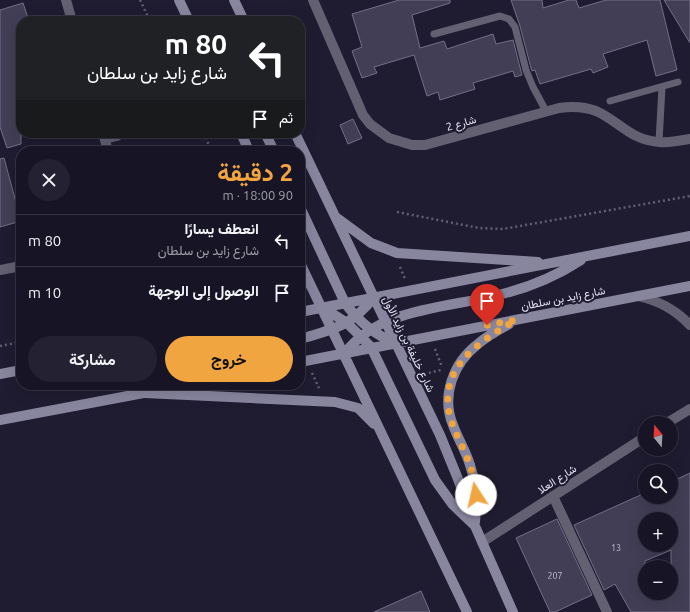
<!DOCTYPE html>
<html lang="ar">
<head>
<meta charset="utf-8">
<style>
  body { margin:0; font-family:Ubuntu,Vazirmatn,sans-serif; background:#242232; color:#f1f3f6; direction:rtl; height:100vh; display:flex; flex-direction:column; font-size:15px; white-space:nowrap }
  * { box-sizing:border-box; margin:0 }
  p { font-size:13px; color:#9e9fa7 }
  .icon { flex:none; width:22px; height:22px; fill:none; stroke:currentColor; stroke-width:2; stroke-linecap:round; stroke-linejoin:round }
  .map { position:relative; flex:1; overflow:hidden; direction:ltr }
  .side { position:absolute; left:16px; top:146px; width:289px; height:244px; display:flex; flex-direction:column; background:#171525; border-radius:16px; box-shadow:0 4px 16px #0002,0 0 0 1px #363442; direction:rtl }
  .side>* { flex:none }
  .top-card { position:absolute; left:16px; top:16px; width:289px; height:122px; border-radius:16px; box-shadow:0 4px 16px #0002,0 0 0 1px #363442; direction:rtl; background:#202124; color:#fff; overflow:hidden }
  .needle { width:26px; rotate:342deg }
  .controls { position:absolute; left:638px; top:416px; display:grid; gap:8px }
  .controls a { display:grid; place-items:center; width:40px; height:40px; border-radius:50%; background:#171525; box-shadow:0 4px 16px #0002,0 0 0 1px #363442; font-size:20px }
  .pin { position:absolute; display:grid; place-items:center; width:34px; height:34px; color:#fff; margin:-41px -17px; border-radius:50% 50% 50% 0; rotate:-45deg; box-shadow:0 0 4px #0007 }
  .pin .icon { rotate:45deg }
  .me { position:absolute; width:44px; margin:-22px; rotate:350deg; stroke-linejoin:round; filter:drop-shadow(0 0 3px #0008) }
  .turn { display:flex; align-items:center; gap:14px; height:84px; padding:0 12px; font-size:18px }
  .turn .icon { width:52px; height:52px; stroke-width:2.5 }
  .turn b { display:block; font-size:28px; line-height:34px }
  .then { display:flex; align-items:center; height:38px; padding:0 12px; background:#0003; gap:8px; font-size:15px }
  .round { display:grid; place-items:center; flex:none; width:42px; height:42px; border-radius:21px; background:#242232 }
  .headline { display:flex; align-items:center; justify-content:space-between; height:68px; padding:0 12px }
  h1 { font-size:24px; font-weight:700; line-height:30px; color:#f1a540 }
  .cta { display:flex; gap:8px; margin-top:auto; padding:8px 12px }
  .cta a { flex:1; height:46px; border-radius:24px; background:#f1a540; color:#111; font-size:16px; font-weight:700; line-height:46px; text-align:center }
  .cta a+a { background:#242232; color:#f1f3f6 }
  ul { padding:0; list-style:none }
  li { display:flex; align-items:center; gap:12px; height:52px; padding:0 12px; border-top:1px solid #363442 }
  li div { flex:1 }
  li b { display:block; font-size:15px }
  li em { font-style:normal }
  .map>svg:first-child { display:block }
  .building { fill:#423e55; stroke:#726f88; fill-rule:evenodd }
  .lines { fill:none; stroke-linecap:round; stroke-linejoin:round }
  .path { stroke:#625f72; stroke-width:2.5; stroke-dasharray:2 3; stroke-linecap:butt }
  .lane { stroke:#626071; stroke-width:7 }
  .street { stroke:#626071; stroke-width:10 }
  .secondary { stroke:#88859f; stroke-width:10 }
  .route { stroke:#f1a540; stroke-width:7; stroke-dasharray:0 12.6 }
  .labels { text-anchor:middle; stroke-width:4; stroke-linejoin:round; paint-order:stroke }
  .number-label { font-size:9px; fill:#bebbcc }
  .street-label { font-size:11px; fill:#e7e5f4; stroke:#1f1c31 }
</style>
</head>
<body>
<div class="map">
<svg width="690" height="612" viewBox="0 0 690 612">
  <rect width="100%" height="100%" fill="#1f1c31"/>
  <path class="building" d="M399,0H450V3L412,15L420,48L444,41L447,49L493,34L496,44L513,40L522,75L515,77L513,71L473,83L475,89L440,100L438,92L427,96L414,55L374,67L377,73L362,78L352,51L362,47L352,14Z
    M511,0H542L543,8L569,0H576L579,8L606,0H660L677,70L656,76L647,40L603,54L608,67L593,73L591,69L540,84L535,70L532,71L531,68L520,26Z
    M664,0H690V43Z
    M23,3L29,21H21V144L7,148L0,127V10Z
    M353,119L362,138L348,144L340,125Z
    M4,158L21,221L0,227V159Z
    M690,473V612H631L615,584L604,590L574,525L645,493V497H671V482ZM645,519H671V545H645ZM671,550V593H645V561Z
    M557,519L592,595L555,612H550L516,538Z
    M421,591L430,612H374Z"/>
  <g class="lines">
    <path class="path" d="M140,0L150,21
      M203,133L212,151
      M397,212L479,228L503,229L690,196
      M400,267L405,279
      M0,346L21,342
      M435,349L442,367
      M312,373L319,388
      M424,374L441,370"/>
    <path class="lane" d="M434,34L500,16L509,19L515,27L526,70L533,87L546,111
      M610,101L678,82
      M105,140L118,137L123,133
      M659,142L662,87"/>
    <path class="street" d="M66,0L72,21
      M313,0L363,115L370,124L389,138L412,145H425L559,108C572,106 583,106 596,111C619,121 630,140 659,142C669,143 680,141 690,139
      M103,133L108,151
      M0,270L21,266
      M638,296C659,301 675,309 690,325
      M667,423L690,409
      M553,496L607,612
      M482,542L645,437"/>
    <path class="secondary" d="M179,0L189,21
      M234,0L244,21
      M241,133L249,151
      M265,133L274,151
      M295,133L440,435L458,479L475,526L513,612
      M300,207L345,303C359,322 374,335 396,343
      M337,218L371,243L397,253L538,262
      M300,263L467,612
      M322,307L347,323L371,347L435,480L453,505L475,526
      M300,312L690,236
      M300,339C332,330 353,325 374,297
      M345,353C380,306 453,308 506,293C533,286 558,275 581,260
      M300,362L690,286
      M0,374L21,370
      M145,393L335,402L358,408L374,424
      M0,420L186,385
      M475,522C477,503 476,483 470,465C466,451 458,439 453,425C441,396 453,363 478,344C487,336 498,330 509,324"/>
  </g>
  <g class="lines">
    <path class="route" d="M476,495C475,485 473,475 470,465C465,451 457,437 452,423C434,370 477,343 516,320L487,325"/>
  </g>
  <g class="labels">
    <g class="number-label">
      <text x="616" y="551">13</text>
      <text x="555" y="579">207</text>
    </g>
    <g class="street-label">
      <text transform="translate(461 123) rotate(-16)" y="4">شارع 2</text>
      <text transform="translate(563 298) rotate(-11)" y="4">شارع زايد بن سلطان</text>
      <text transform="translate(409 344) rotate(64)" y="4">شارع خليفة بن زايد الأول</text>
      <text transform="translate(557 479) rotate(-33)" y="4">شارع العلا</text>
    </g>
  </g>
</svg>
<div class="controls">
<a><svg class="needle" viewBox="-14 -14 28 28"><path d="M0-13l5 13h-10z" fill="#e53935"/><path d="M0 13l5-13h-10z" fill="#9e9fa7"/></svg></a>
<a><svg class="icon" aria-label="search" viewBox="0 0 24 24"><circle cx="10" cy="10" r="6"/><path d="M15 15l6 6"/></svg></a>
<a>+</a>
<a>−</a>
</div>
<div class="pin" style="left:487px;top:325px;background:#d93025"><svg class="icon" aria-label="arrive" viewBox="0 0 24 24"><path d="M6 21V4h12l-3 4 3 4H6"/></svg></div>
<svg class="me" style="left:476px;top:495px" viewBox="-20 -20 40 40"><circle r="19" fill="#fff"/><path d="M0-13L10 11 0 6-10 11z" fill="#f1a540"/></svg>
<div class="top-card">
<div class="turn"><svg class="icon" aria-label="left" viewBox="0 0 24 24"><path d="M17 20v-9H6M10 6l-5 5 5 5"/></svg><div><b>80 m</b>شارع زايد بن سلطان</div></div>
<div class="then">ثم<svg class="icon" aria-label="arrive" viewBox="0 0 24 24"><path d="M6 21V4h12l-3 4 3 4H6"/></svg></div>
</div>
<section class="side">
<div class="headline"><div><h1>2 دقيقة</h1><p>90 m · 18:00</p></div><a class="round"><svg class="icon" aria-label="close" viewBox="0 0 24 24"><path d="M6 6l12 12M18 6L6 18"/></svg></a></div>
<ul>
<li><svg class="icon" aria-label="left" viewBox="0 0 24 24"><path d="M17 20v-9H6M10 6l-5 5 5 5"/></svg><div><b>انعطف يسارًا</b><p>شارع زايد بن سلطان</p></div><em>80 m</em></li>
<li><svg class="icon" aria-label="arrive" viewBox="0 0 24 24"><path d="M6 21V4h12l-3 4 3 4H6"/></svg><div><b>الوصول إلى الوجهة</b></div><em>10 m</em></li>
</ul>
<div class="cta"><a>خروج</a><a>مشاركة</a></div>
</section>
</div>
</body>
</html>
